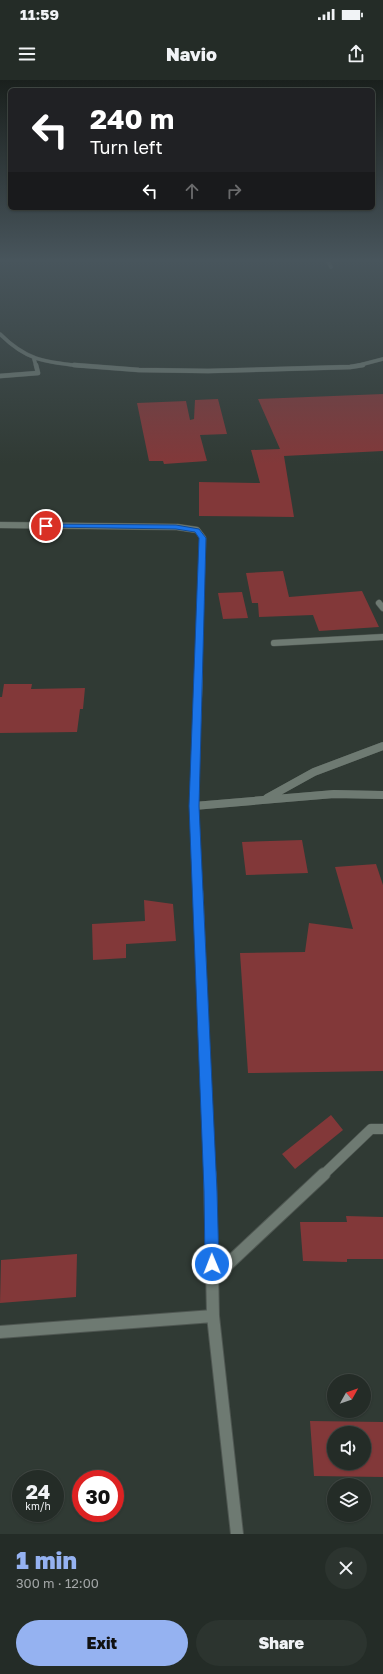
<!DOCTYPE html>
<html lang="en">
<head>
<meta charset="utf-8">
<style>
  body { margin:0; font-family:"Golos Text",sans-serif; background:#2c342f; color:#f1f3f6; height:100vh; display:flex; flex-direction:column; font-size:15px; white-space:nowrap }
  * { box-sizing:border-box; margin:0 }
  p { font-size:13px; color:#a3a7a7 }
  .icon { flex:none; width:22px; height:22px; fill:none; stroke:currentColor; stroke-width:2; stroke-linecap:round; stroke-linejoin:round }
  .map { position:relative; height:1454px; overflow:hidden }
  .drawer { display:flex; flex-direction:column; background:#242c27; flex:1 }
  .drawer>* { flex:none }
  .banner { position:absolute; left:8px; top:8px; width:367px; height:122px; border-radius:6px; box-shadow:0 1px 3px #0004,0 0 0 1px #414844; background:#202124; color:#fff; overflow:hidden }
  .needle { width:26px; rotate:50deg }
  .controls { position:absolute; left:327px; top:1294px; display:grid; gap:8px }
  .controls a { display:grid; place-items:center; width:44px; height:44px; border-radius:50%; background:#242c27; box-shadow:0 1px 3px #0004,0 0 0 1px #414844; font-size:20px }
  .speed { position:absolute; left:12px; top:1390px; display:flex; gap:8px; font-size:20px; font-weight:700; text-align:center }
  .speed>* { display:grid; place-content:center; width:52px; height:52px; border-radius:50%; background:#242c27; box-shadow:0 1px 3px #0004,0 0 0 1px #414844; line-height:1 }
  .speed small { font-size:10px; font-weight:400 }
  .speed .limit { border:6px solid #d22; background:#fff; color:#111 }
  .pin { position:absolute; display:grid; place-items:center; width:34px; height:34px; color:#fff; margin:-17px; border:2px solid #fff; border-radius:50%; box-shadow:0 1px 4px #0007 }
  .me { position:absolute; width:44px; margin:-22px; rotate:359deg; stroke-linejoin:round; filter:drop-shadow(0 0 3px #0008) }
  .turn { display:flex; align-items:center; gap:14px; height:84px; padding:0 16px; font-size:18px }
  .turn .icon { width:52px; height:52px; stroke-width:2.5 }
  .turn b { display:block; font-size:28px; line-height:34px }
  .lanes { display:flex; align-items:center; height:38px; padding:0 16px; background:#0003; justify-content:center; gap:20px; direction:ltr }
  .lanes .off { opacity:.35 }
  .round { display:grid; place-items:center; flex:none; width:42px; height:42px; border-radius:21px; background:#2c342f }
  .headline { display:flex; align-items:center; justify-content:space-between; height:68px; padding:0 16px }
  h1 { font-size:24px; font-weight:800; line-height:30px; color:#95b2f1 }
  .primary-button { display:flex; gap:8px; margin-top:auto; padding:8px 16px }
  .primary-button a { flex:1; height:46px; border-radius:24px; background:#95b2f1; color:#111; font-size:16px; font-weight:800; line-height:46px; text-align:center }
  .primary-button a+a { background:#2c342f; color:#f1f3f6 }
  .status { display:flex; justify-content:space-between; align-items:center; height:28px; padding:0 20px; background:#242c27; direction:ltr }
  .status svg { height:11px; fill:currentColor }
  header { display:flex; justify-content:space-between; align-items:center; height:52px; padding:0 16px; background:#242c27; font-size:18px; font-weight:800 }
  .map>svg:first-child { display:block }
  .building { fill:#823839; fill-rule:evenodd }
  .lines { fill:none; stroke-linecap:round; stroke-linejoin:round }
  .minor-far5-casing { stroke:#4f5752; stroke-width:4 }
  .minor-far4-casing { stroke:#4f5752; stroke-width:5 }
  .minor-far3-casing { stroke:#4f5752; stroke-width:7 }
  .minor-far2-casing { stroke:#4f5752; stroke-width:8 }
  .minor-far1-casing { stroke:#4f5752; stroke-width:11 }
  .minor-casing { stroke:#4f5752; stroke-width:14 }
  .minor-far5 { stroke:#6e7a72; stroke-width:3.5 }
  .minor-far4 { stroke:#6e7a72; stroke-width:4.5 }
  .minor-far3 { stroke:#6e7a72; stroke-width:6 }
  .minor-far2 { stroke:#6e7a72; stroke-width:8 }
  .minor-far1 { stroke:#6e7a72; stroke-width:10 }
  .minor { stroke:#6e7a72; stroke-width:12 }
  .route { fill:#1a73e8; stroke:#114b97 }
</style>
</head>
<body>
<div class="status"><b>11:59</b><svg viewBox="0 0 49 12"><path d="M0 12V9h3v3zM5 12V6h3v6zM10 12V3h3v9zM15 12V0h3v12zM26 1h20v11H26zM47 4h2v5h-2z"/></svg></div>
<header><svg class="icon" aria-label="menu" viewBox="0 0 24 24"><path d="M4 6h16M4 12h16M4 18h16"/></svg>Navio<svg class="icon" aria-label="share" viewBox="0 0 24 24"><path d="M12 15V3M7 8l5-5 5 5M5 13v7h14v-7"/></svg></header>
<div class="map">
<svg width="383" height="1454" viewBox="0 0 383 1454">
  <rect width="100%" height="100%" fill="#303a34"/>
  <path class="building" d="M383,314V371L284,376L294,437L199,436V402L260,403L251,370L280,369L258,319Z
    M218,319L227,354L200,355L207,381L164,384L163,381H149L137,323L186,321L190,340L194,339L195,320Z
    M283,491L289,517L362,511L379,547L319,551L313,535L259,537L258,523H252L246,493Z
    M242,512L248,538L223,539L218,513Z
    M4,604H32L31,609L85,608L83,629H80L77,652L0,653V617H2Z
    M302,760L308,793L246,795L242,762Z
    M376,784L383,805V991L248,993L240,873L305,872L309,843L353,849L335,787Z
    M144,820L173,824L176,861L126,864V878L93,880L92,844L145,841Z
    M331,1035L343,1050L295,1089L282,1074Z
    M346,1136L383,1137V1179H347V1182L303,1181L300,1142H347Z
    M77,1174L76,1217L0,1223L1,1180Z
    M310,1341L383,1342V1397L314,1396ZM334,1353H364V1383H334Z"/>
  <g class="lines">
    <defs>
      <path id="minor-far5" d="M327,180L331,187
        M0,254C27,281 45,282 82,286
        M34,279L36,286
        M356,286L383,279"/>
      <path id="minor-far4" d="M74,285L139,290L208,291L350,287L363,285
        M0,296L38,293L36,285"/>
      <path id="minor-far3" d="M0,445L177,447L197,450L203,458L198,593
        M379,523L383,528
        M274,563L383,557"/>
      <path id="minor-far2" d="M267,718L314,692L383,666
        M194,726L334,714L383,715
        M198,813L194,726L199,592"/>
      <path id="minor-far1" d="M198,812L210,1095
        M323,1095L371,1049H383"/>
      <path id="minor" d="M210,1094L213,1236L237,1454
        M212,1199L324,1094
        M0,1252L213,1236"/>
    </defs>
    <use href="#minor-far5" class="minor-far5-casing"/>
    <use href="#minor-far4" class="minor-far4-casing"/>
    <use href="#minor-far3" class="minor-far3-casing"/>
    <use href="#minor-far2" class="minor-far2-casing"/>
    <use href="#minor-far1" class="minor-far1-casing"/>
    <use href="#minor" class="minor-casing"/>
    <use href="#minor-far5" class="minor-far5"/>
    <use href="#minor-far4" class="minor-far4"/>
    <use href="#minor-far3" class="minor-far3"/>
    <use href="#minor-far2" class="minor-far2"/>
    <use href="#minor-far1" class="minor-far1"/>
    <use href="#minor" class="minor"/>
  </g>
  <linearGradient id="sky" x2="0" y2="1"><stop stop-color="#1a201d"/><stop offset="0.47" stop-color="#48555c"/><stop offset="1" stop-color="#48555c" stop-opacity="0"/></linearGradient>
  <rect width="383" height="384" fill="url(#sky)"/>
  <path class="route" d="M44,444L176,445L199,449L206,458L199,726L217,1111L219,1184L217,1189L212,1191L207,1189L205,1184L204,1111L189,726L199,458L195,452L176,449L46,447H44Z"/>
</svg>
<div class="controls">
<a><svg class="needle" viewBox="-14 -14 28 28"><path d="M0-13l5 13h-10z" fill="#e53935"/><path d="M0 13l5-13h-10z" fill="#a3a7a7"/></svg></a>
<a><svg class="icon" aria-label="sound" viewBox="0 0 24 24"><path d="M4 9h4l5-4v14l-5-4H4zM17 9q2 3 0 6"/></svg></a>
<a><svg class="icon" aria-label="layers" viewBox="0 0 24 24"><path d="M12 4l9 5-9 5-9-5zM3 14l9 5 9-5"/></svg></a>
</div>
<div class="speed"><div>24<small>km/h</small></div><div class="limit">30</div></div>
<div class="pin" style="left:46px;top:446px;background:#d93025"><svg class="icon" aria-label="arrive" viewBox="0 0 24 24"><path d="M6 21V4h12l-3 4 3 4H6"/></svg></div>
<svg class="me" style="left:212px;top:1184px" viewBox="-20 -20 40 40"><circle r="17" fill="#1a73e8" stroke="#fff" stroke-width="3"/><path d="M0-11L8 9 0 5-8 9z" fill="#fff"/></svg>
<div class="banner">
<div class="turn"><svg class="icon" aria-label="left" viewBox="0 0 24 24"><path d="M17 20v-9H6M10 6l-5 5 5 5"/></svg><div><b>240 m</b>Turn left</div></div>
<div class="lanes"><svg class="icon" aria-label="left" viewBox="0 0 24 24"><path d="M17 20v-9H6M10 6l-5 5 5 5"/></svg><svg class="icon off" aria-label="ahead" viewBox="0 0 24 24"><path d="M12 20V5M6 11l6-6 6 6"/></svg><svg class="icon off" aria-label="right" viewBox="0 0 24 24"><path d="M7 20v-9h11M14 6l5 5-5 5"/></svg></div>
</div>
</div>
<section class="drawer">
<div class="headline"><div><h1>1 min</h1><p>300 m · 12:00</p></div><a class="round"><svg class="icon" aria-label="close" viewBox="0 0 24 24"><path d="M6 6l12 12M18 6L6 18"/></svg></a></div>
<div class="primary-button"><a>Exit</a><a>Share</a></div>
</section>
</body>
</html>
